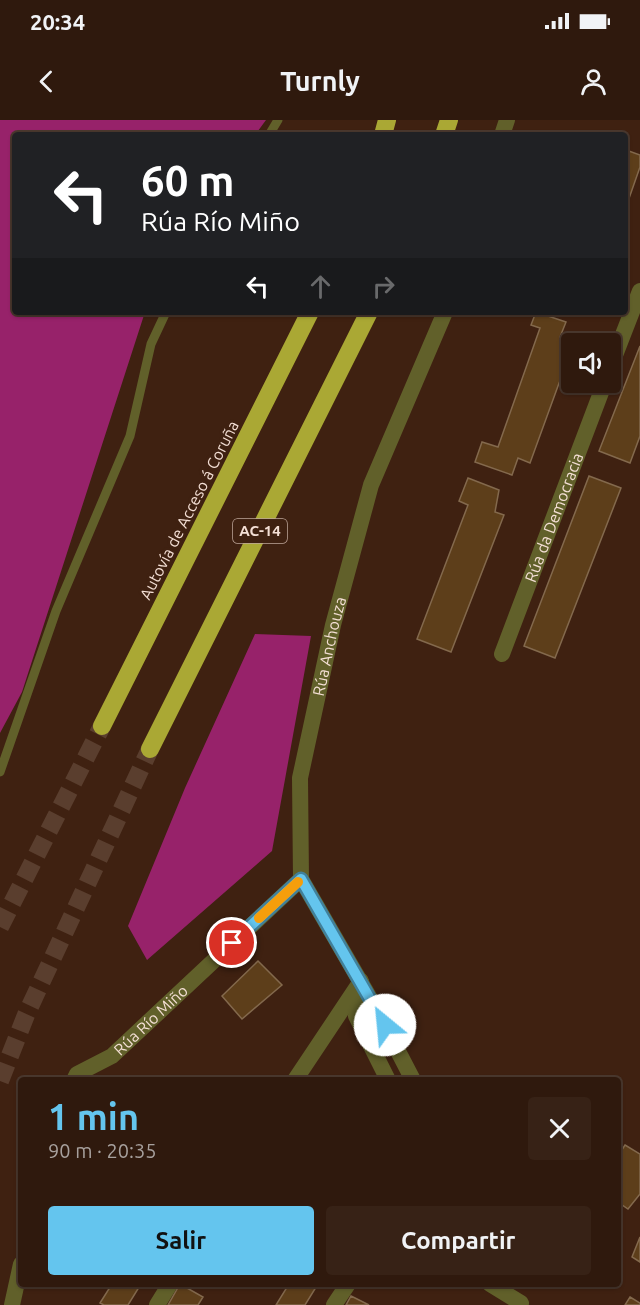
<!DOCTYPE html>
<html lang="es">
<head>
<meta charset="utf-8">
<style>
  body { margin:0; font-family:Ubuntu,sans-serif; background:#372216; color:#f1f3f6; height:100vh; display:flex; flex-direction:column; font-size:22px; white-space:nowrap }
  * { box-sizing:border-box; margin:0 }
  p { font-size:20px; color:#a7a09d }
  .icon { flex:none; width:33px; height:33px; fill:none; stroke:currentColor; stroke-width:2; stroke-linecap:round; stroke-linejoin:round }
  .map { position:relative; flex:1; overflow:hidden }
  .drawer { position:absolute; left:18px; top:957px; width:603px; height:210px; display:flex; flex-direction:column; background:#2f190d; border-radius:6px; box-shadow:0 2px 4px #0004,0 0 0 2px #4a382e }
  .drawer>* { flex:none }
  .top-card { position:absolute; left:12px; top:12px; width:616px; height:183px; border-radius:6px; box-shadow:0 2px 4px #0004,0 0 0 2px #4a382e; background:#202124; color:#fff; overflow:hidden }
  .controls { position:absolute; left:561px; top:213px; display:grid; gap:12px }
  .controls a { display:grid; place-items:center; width:60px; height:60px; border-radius:6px; background:#2f190d; box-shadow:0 2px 4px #0004,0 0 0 2px #4a382e; font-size:30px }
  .pin { position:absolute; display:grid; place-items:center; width:51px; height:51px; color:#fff; margin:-26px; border:3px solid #fff; border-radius:50%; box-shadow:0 2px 6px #0007 }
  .me { position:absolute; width:66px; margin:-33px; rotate:332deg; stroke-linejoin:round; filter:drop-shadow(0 0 4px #0008) }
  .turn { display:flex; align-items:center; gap:21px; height:126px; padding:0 30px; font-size:27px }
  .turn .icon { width:78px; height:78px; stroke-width:2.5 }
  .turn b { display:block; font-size:42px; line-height:51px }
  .lanes { display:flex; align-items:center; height:57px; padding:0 30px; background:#0003; justify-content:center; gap:30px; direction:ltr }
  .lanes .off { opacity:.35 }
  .round { display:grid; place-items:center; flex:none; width:63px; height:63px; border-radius:6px; background:#372216 }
  .overview { display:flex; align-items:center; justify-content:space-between; height:102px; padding:0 30px }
  h1 { font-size:36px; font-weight:700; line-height:45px; color:#64c5ee }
  .button { display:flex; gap:12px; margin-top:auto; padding:12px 30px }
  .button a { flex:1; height:69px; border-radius:6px; background:#64c5ee; color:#111; font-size:24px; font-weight:700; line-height:69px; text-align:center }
  .button a+a { background:#372216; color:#f1f3f6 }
  .status { display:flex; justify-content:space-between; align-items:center; height:42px; padding:0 30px; background:#2f190d; direction:ltr }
  .status svg { height:16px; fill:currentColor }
  header { display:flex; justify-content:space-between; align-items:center; height:78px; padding:0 30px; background:#2f190d; font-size:27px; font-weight:700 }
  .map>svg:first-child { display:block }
  .forest { fill:#97226a }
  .building { fill:#5d3e1a; stroke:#83694d; stroke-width:1.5 }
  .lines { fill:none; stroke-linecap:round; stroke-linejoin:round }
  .motorway-tunnel { stroke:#5a3e2e; stroke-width:18; stroke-dasharray:18 9; stroke-linecap:butt }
  .service { stroke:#61602a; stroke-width:9 }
  .minor { stroke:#61602a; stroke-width:16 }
  .motorway { stroke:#aaa834; stroke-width:18 }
  .route-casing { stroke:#41809b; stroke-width:15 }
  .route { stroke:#64c5ee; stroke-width:10 }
  .slow { stroke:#f59e0b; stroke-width:10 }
  .labels { text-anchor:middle; stroke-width:6; stroke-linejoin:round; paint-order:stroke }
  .shield { fill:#3f2111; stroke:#bea69a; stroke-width:1.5 }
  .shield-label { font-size:15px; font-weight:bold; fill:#f4dfd5 }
  .street-label { font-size:16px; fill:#f4dfd5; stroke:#3f2111 }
</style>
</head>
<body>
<div class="status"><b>20:34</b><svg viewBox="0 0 49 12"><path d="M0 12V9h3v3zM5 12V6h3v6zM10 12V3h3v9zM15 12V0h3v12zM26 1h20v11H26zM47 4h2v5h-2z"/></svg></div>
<header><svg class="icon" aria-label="back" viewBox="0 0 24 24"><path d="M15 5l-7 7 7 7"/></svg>Turnly<svg class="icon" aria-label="person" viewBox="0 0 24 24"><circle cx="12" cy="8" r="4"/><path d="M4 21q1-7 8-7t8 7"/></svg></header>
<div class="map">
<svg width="640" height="1185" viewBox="0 0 640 1185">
  <rect width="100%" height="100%" fill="#3f2111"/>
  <path class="forest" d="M0,0H266L255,15H15V192H145L22,572L0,613Z
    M255,514L311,516L272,731L147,840L128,806L185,668Z"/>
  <path class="building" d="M626,30L640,35V47L626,87Z
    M536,192L566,202L560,217L574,222L530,343L518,338L512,355L475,342L482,322L498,327L540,208L531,205Z
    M640,226V316L630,343L599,331Z
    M589,356L621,368L555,538L524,526Z
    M468,358L499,370L495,392L504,395L451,532L417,519L468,385L459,381Z
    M258,841L282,865L242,899L222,876Z
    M625,1025L640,1034V1074L628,1089L618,1082V1036Z
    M640,1117V1142L632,1137Z
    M112,1164H141L128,1185H104L100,1183Z
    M180,1164L203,1177L198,1185H168Z
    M289,1164H318L305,1185H276Z
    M351,1176L369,1185H346Z
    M630,1177L640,1183V1185H625Z"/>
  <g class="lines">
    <path class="motorway-tunnel" d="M0,807L102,606
      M0,961L26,895L150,629"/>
    <path class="service" d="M269,15L278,0
      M0,652L56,491L130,316L151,224L166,192"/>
    <g class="minor">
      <path d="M502,15L507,0"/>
      <path d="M610,248L640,171"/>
      <path id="s1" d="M502,534L605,262"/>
      <path d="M360,868L356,896L388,960"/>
      <path id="s2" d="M74,960L77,954L112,936L301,759"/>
      <path d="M295,960L361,861"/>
      <path id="s3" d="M413,960L375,887L301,759L300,658L333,505L371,365L445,192"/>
      <path d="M490,1164L521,1183"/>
      <path d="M12,1185L21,1144"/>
      <path d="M157,1185L170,1164"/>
      <path d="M334,1185L348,1164"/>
    </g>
    <path class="motorway" d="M383,15L387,0
      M444,15L449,0
      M102,606L310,192
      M150,629L369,192"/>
  </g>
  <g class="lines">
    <defs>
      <path id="route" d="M232,823L301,759L385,905"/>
    </defs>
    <use href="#route" class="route-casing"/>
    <use href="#route" class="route"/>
    <path class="slow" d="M259,798L298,762"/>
  </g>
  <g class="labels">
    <rect class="shield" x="233" y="399" width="54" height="24" rx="4.5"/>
    <g class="shield-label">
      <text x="260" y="416">AC-14</text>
    </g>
    <g class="street-label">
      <text transform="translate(189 390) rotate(-63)" y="6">Autovía de Acceso á Coruña</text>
      <text dy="6" stroke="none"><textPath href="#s1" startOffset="146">Rúa da Democracia</textPath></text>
      <text dy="6" stroke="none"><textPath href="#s3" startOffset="466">Rúa Anchouza</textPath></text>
      <text dy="6" stroke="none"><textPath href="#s2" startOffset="99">Rúa Río Miño</textPath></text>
    </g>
  </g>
</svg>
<div class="controls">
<a><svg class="icon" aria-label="sound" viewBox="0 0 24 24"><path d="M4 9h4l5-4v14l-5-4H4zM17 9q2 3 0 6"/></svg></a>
</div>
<div class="pin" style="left:232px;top:823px;background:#d93025"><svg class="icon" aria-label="arrive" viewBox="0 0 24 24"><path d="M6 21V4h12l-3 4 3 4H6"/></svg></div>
<svg class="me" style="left:385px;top:905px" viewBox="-20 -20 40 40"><circle r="19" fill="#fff"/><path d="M0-13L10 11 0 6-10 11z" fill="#64c5ee"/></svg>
<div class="top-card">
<div class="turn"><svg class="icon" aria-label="left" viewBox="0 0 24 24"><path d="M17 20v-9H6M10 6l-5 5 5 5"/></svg><div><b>60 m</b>Rúa Río Miño</div></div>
<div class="lanes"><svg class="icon" aria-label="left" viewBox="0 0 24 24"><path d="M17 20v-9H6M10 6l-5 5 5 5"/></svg><svg class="icon off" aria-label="ahead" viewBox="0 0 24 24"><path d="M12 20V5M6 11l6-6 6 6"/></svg><svg class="icon off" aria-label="right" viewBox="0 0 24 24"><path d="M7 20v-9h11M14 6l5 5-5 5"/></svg></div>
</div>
<section class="drawer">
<div class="overview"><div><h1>1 min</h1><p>90 m · 20:35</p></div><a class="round"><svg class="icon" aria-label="close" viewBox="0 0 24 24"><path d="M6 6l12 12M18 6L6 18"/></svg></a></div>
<div class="button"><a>Salir</a><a>Compartir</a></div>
</section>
</div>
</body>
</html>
